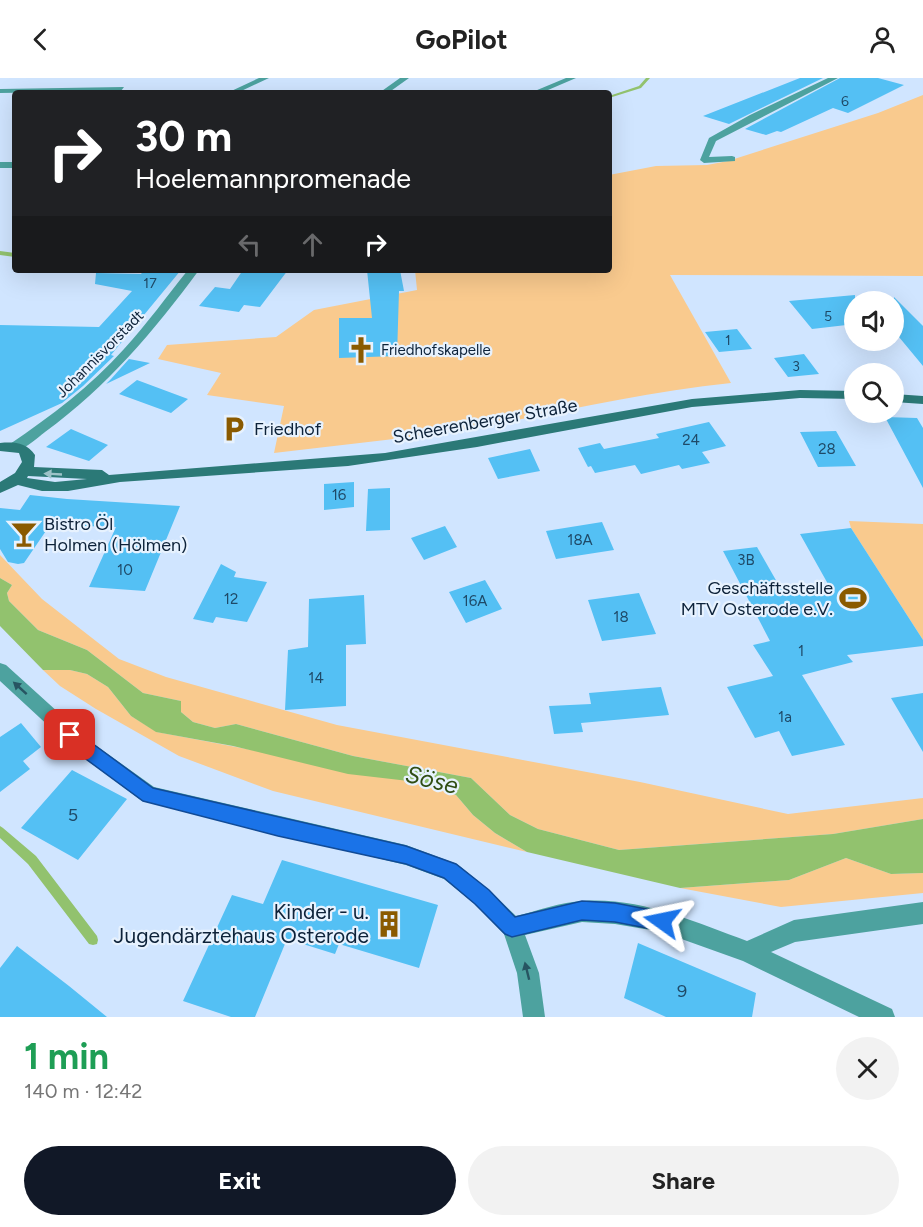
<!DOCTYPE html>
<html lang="en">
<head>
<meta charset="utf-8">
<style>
  body { margin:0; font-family:Figtree,sans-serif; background:#f2f2f2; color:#222; height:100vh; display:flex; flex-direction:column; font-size:22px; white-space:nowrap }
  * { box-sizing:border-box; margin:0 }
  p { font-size:20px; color:#767676 }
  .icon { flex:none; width:33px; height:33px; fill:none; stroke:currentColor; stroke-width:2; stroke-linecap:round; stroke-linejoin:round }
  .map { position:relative; height:939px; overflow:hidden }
  .drawer { display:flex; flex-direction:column; background:#fff; flex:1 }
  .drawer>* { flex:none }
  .hud { position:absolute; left:12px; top:12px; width:600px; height:183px; border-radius:6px; box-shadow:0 6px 24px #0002; background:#202124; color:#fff; overflow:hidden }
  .tools { position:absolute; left:844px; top:213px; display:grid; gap:12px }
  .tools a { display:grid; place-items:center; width:60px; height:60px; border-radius:50%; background:#fff; box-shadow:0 6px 24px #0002; font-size:30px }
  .pin { position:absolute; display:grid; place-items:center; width:51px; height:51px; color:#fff; margin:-26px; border-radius:12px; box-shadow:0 3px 9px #0006 }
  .me { position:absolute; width:66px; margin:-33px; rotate:282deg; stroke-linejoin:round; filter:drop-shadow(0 0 4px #0008) }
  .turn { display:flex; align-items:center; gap:21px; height:126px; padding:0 24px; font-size:27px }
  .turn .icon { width:78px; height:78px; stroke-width:2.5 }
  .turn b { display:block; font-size:42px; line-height:51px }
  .lanes { display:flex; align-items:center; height:57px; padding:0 24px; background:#0003; justify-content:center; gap:30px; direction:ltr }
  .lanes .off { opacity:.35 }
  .round { display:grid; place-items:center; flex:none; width:63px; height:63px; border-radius:32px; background:#f2f2f2 }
  .summary { display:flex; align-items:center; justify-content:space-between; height:102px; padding:0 24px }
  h1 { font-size:36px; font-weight:700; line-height:45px; color:#1e9e55 }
  .cta { display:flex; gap:12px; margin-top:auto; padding:12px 24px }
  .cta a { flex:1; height:69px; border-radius:36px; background:#111827; color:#fff; font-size:24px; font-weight:700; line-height:69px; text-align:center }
  .cta a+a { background:#f2f2f2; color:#222 }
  header { display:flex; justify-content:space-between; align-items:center; height:78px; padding:0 24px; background:#fff; font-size:27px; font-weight:700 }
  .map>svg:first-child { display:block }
  .green { fill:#f9ca8e }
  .water { fill:#92c26e }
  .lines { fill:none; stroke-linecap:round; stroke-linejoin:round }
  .stream { fill:#92c26e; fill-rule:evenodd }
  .building { fill:#54c0f4 }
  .minor { fill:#4da29f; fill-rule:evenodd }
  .tertiary { fill:#4da29f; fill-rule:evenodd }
  .secondary { fill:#2b7977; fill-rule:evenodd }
  .oneway { fill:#9cc2c8 }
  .oneway2 { fill:#275562 }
  .route { fill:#1a73e8; stroke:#114b97; stroke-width:1.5 }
  .labels { text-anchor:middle; stroke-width:4.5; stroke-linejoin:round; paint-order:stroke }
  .far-number-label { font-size:14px; fill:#1f4a68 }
  .far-poi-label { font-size:15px; fill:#0d2239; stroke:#e7f2fe; text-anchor:start }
  .far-street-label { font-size:15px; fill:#0d2239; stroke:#e7f2fe }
  .number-label { font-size:15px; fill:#1f4a68 }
  .street-label { font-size:18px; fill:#0d2239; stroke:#e7f2fe }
  .poi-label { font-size:18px; fill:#0d2239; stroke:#e7f2fe; text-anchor:start }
  .near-number-label { font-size:18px; fill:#1f4a68 }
  .near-poi-label { font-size:21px; fill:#0d2239; stroke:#e7f2fe; text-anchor:end }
  .near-water-label { font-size:24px; font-style:italic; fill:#304e14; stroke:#e7f2fe }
</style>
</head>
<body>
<header><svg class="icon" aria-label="back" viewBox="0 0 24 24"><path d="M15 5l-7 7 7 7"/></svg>GoPilot<svg class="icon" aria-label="person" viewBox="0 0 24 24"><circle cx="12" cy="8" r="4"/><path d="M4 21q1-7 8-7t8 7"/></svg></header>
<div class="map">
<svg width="923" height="939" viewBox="0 0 923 939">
  <rect width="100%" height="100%" fill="#d0e5ff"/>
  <path class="green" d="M923,17V198L670,197L731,305C652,313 574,331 496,346C423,359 348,366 274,375L284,328L207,317L221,295L158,281L167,267L276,259L314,232L417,212L415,192H609V97L656,88L707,87L728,83L878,35Z
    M849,443L923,446V562L851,450Z
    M0,477L42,521L119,581L166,599L337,647L640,704L788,736L923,720V741L833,756L619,772L538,751L510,737L471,700L353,678L236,646L215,650L193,644L181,634V623L143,615L87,572L38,552L9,523L7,515L12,507L0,500Z
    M43,592H70L87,596L108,609L131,638L157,654L426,705L456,717L473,737L495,755L527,774L273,713L179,678L96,631L60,608Z
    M846,780L891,796L923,795V815L781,829L680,810L789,802Z"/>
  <path class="water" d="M0,500L12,507L7,515L9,523L38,552L87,572L143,615L181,623V634L193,644L215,650L236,646L353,678L471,700L510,737L538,751L619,772L833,756L923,741V795L891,796L846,780L789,802L680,810L527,774L495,755L473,737L456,717L426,705L348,696L233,668L156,654L131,638L108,609L87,596L70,592H43L0,548Z"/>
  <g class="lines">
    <path class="stream" d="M646,0H650L641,10L609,20V18L639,8Z
      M0,173L15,175V179L0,177Z
      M0,748L3,750L36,778L97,858L98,862L97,866L93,867L89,866L28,786L0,760Z"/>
  </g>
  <path class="building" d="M800,0H823L729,46L703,38Z
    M840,0H878L904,7L848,35L833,30L781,54L777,53L766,57L745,51Z
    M144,192H181L111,277L114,278L83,308L62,325L0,353V247L99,249L132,213L95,206L96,195L141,196Z
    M243,192H288L260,229L244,227L239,234L199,228L215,209L230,211Z
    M367,192H400L404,213H399L397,278L339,280V240H372Z
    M855,217V246L812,251L789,223Z
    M894,219L923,248V288L894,253Z
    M737,251L752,271L719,274L705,254Z
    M804,276L819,296L788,299L774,280Z
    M129,281L150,285L106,306L111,301Z
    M137,302L188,321L171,335L119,316Z
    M885,339L917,340L923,350V410Z
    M709,344L726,368L702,374L710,385L682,391L679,387L641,396L635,387L595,395L591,388L588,389L578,370L600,365L604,371L659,360L656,356Z
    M71,351L108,367L89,383L46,369Z
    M836,353L856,388L818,389L800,354Z
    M530,371L540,393L498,401L488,380Z
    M354,404V429L324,432V406Z
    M390,410V452L366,453L368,411Z
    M30,417L67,421L180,428L145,513L89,509L116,449L50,447L24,485L18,486L8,484L0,471V430L20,432Z
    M602,444L614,472L556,481L546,453Z
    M445,448L457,469L424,482L411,460Z
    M851,450L923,562V568L847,577L853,584L802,597L845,667L792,678L779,653L755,660L727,609L773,598L753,567L770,563L723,473L757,469L781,511L828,506L800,456Z
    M221,486L236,494L234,499L267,504L247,544L216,539L213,545L193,541Z
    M485,502L502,531L466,545L449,514Z
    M639,515L656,556L602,563L588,522Z
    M364,517L366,566L346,567V628L285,632L288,572L308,569L309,521Z
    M661,609L669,637L581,645L583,654L554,656L549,628L591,626L589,615Z
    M923,615V674L891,620Z
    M21,645L41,669L23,683L30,691L0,714V659Z
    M72,692L127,721L78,782L21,750Z
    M282,782L438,827L419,890L339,866L335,876L287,861L255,939H231L183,923L232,817L263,826Z
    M638,865L756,915L752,939H666L624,920Z
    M17,868L69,908L107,939H0V890Z"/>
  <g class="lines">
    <path class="minor" d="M259,0H269L237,15H227Z
      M400,0H409L388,15H379Z
      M828,0H838L716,63L709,79L732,78L735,79V83L704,85L700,82L709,60L750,37Z
      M124,9L121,13L0,15V11Z
      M0,84H15V90H0Z
      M0,585L6,587L91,664L154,709L406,767L457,786L489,812L516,838C537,833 561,824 583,823C640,819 695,844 747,863L794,842L923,824V846L795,864L771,874L892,931L895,939H859L743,883L662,854L615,846L582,844L525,857L539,895L545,939H523L517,895L504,856L475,826L444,801L406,787L142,723L79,676L0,603Z"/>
    <path class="tertiary" d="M566,0H576L541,15H530Z
      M188,192H199C154,253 107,309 45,354C36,361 22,375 10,372L8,369L10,366C51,338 91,308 124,271C147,246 167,218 188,192Z"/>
    <path class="secondary" d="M800,312L855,313V321L800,320L692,329L477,369L348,388L120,404L68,413H42L18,407L0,415V404L15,395L22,384L19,375L0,373V365C14,364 26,364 35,377L34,389L102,392L109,397L385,375L692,321ZM28,398L87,401L55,404L27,400Z
      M894,316L923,318V326L894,324Z"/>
  </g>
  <defs><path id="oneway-solid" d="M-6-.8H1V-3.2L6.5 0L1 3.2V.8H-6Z" transform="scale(1.5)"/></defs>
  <use class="oneway" href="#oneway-solid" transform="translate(53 396) rotate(-177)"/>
  <g class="oneway2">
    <use href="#oneway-solid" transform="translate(20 610) rotate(-138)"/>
    <use href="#oneway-solid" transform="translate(527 893) rotate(-104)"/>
  </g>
  <path class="route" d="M70,649L153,710L406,768L456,786L489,812L515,839L582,823L615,825L662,834L669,837L672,843L669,850L662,853L615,844L582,842L512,859L505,856L475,826L444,800L406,786L278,758L143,723L79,676L62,657L64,652Z"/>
  <defs>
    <symbol id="church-bare" viewBox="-9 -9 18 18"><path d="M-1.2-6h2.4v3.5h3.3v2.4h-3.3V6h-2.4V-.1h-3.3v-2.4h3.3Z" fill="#8a5a00" stroke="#e7f2fe" stroke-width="2.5" paint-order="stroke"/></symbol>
    <symbol id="parking-bare" viewBox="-9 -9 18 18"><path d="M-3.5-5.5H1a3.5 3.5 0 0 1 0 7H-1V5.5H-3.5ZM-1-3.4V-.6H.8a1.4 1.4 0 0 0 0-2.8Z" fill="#8a5a00" stroke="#e7f2fe" stroke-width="2.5" paint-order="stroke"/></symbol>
    <symbol id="bar-bare" viewBox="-9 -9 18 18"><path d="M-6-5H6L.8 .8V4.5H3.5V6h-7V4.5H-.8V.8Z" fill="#8a5a00" stroke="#e7f2fe" stroke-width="2.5" paint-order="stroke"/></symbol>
    <symbol id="stadium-bare" viewBox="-9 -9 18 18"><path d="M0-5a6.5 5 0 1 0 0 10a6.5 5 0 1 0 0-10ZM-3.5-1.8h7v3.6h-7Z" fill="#8a5a00" stroke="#e7f2fe" stroke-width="2.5" paint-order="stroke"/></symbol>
    <symbol id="building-bare" viewBox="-9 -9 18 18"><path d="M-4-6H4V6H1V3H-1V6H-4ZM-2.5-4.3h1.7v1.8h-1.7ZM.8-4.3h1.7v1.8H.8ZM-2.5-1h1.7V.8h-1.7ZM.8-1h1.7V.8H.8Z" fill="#8a5a00" stroke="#e7f2fe" stroke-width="2.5" paint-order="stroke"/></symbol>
  </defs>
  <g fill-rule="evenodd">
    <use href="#church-bare" x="342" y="253" width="38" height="38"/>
    <use href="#parking-bare" x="215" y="332" width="38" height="38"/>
    <use href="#bar-bare" x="5" y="437" width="38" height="38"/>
    <use href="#stadium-bare" x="834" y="501" width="38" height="38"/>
    <use href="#building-bare" x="370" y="827" width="38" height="38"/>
  </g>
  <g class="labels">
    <g class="far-number-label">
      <text x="845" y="28">6</text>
      <text x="150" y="210">17</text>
      <text x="828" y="243">5</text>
      <text x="728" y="267">1</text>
      <text x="796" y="293">3</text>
    </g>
    <g class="far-poi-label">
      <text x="381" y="277">Friedhofskapelle</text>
    </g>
    <g class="far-street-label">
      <text transform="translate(100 276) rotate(-45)" y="5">Johannisvorstadt</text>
    </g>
    <g class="number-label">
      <text x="691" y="367">24</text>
      <text x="827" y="376">28</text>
      <text x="339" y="422">16</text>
      <text x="580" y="467">18A</text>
      <text x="746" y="487">3B</text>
      <text x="125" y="497">10</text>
      <text x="231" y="526">12</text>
      <text x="475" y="528">16A</text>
      <text x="621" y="544">18</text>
      <text x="801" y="578">1</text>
      <text x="316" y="605">14</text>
      <text x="785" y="644">1a</text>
    </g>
    <g class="street-label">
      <text transform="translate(485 343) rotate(-10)" y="6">Scheerenberger Straße</text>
    </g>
    <g class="poi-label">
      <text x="254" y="357">Friedhof</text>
      <text x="44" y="452">Bistro Öl<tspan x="44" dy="21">Holmen (Hölmen)</tspan></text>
      <text x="833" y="516" text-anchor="end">Geschäftsstelle<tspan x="833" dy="21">MTV Osterode e.V.</tspan></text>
    </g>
    <g class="near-number-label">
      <text x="73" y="743">5</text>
      <text x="682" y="919">9</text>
    </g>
    <g class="near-poi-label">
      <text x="369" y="841">Kinder - u.<tspan x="369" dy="24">Jugendärztehaus Osterode</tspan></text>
    </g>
    <g class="near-water-label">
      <text transform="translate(432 702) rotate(14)" y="8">Söse</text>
    </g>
  </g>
</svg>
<div class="tools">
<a><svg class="icon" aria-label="sound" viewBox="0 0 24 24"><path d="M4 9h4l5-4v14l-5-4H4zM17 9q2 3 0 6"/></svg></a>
<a><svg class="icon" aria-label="search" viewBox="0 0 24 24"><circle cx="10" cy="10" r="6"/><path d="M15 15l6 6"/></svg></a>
</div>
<div class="pin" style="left:70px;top:657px;background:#d93025"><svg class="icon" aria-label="arrive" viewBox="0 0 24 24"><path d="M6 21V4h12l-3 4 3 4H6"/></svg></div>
<svg class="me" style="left:662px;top:843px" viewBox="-20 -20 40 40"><path d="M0-17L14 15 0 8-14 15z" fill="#1a73e8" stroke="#fff" stroke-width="4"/></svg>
<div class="hud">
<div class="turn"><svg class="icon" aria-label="right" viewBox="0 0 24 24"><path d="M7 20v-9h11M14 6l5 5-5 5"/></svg><div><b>30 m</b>Hoelemannpromenade</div></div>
<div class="lanes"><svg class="icon off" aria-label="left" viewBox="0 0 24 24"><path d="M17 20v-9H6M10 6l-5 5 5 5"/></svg><svg class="icon off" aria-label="ahead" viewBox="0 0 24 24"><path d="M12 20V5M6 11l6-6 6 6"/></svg><svg class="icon" aria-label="right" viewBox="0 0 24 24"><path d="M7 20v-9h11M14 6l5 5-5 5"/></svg></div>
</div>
</div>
<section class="drawer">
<div class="summary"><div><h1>1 min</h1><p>140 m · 12:42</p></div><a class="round"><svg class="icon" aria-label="close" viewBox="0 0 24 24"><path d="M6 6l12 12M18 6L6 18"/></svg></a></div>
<div class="cta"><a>Exit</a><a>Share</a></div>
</section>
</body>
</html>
